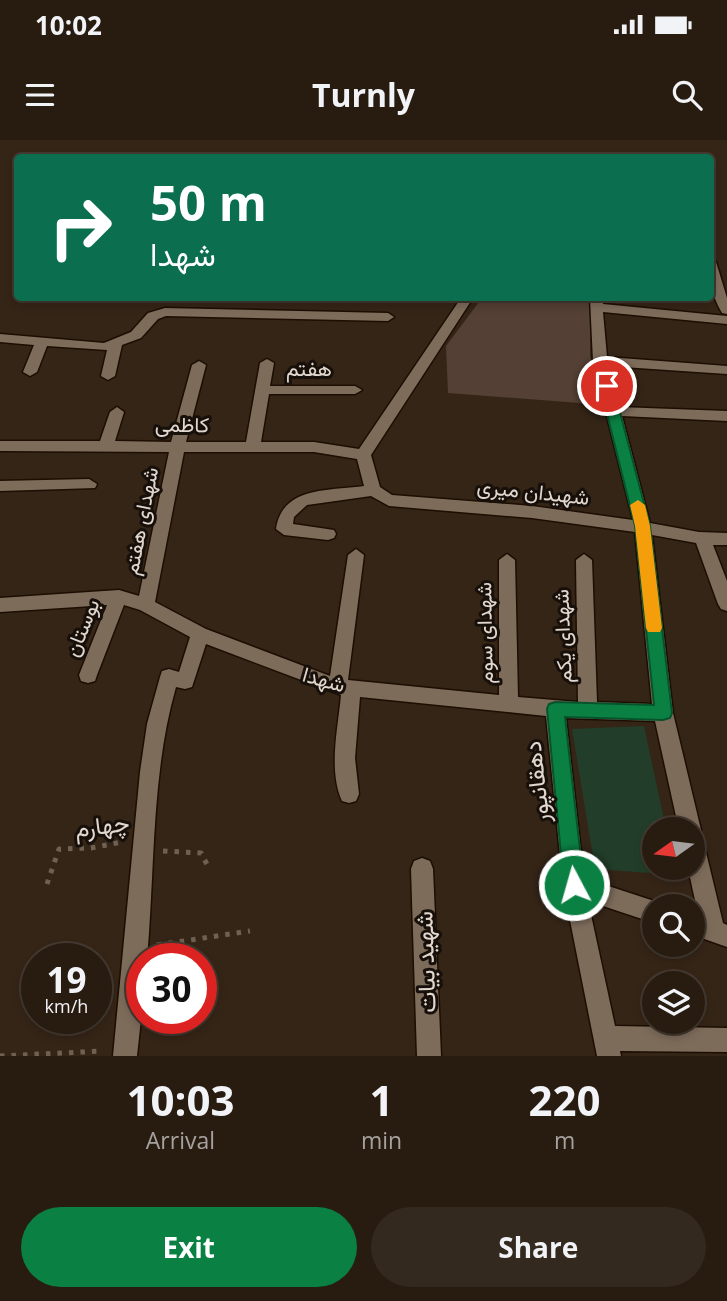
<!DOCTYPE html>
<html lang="en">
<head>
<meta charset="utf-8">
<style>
  body { margin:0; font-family:"Open Sans",Vazirmatn,sans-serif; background:#34291f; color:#f1f3f6; height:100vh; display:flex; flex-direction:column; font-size:26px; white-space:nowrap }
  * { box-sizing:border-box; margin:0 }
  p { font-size:23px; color:#a5a19f }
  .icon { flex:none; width:38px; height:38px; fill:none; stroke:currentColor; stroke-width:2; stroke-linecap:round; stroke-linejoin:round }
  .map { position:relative; height:916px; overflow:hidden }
  .details { display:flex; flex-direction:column; background:#281c11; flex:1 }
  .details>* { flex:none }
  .banner { position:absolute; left:14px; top:14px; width:700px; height:147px; border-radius:7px; box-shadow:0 4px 10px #0003,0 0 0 2px #443a31; background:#0b6e4f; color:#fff; overflow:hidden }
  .needle { width:46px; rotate:256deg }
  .buttons { position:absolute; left:642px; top:677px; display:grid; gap:14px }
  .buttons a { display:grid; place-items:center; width:63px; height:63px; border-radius:50%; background:#281c11; box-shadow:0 4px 10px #0003,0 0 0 2px #443a31; font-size:35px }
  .speed { position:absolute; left:21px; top:803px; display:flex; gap:14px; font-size:35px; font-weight:700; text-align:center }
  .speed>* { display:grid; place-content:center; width:91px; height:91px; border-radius:50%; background:#281c11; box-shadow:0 4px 10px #0003,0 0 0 2px #443a31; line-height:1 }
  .speed small { font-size:18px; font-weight:400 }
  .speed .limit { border:10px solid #d22; background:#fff; color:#111 }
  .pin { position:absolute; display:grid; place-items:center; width:60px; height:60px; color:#fff; margin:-30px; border:4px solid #fff; border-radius:50%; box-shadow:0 2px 7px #0007 }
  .me { position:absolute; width:77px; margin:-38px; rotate:354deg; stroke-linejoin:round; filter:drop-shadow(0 0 5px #0008) }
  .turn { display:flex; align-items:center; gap:24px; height:147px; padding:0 21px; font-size:32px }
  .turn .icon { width:91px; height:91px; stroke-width:2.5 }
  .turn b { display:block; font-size:49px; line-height:60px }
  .eta { display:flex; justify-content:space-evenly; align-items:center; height:119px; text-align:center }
  .eta b { font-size:42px; font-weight:700; line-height:49px }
  .cta { display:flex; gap:14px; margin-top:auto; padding:14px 21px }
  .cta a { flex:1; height:80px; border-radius:42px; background:#0b8043; color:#fff; font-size:28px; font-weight:700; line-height:80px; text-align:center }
  .cta a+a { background:#34291f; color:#f1f3f6 }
  .status { display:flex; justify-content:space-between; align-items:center; height:49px; padding:0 35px; background:#281c11; direction:ltr }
  .status svg { height:19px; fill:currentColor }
  header { display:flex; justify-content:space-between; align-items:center; height:91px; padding:0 21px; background:#281c11; font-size:32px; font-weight:700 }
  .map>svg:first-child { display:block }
  .green { fill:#223e2a }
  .building { fill:#544034 }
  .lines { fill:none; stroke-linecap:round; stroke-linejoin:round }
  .minor-casing { stroke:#1c0e02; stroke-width:3 }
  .path { stroke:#6e6053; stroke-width:5; stroke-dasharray:4.5 7; stroke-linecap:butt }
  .minor { fill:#7e6c5b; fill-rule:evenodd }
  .route { fill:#0b8043; stroke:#07532c; stroke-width:2 }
  .slow { fill:#f59e0b }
  .labels { text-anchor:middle; stroke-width:6; stroke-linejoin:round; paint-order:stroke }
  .street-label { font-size:21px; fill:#e1d7ce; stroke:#17100a }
  .near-street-label { font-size:24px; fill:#e1d7ce; stroke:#17100a }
</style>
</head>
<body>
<div class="status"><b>10:02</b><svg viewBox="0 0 49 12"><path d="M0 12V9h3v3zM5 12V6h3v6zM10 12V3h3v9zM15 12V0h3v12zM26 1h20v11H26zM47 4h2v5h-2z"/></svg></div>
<header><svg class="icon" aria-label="menu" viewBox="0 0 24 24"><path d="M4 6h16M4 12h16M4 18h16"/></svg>Turnly<svg class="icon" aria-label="search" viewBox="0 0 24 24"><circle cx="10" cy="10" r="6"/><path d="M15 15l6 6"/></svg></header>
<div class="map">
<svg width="727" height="916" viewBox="0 0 727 916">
  <rect width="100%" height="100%" fill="#352517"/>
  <path class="green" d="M644,586L666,689L654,690V728H674L676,735L595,729L572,589Z"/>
  <path class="building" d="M482,158H591L590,216L605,265L448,253L446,206Z"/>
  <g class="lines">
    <defs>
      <path id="minor" d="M710,118L716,122L727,158V174L722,173C711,155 710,139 710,118Z
        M461,158H473L371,315L380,347L392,355L532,366L633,380L593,221L590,158H602L603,164L727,176V184L603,172L607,217L727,226V234L608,226L619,267L727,271V281L622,276L650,383L699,392L727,393V405H713L727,441V471L721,469L718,464L696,403L652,395L673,573L701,690L698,696L704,704L723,783L727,785V807L693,795V773L698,774L688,728H693V690H679L655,581L566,578L584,738L654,761L663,766H654V783L588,761L615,886L727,888V912L620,911L621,916H597L563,745L546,576L360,557L355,618L359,654L356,661L349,663L342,661C328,630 338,588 341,555L206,504L192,547L185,549L176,547C151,634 155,729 147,819H142V870L137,916H113L140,632L147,584L160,537L162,531L169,529L179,532L190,497L140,470L124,465L97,535L95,541L88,543L81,541L79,535L107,465L0,472V458L119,450L139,456L169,312L0,311V301H100L110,272L117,267L124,272L115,301L171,302L192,225L199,221L206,225L186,302H246L260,223L267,219L274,223L270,246H355L362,250L355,254H269L261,302H314L359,309ZM184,312H314L357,319L364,346C329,351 282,346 276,389L284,395L328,400L334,398L336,394L334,390L293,384L294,377L307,365L371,356L389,366L532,378L635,392L652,564L597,562L592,420L584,414L576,420L578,562L518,557L515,420L507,414L499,420V555L348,540L364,415L356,409L348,415L330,536L206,489L155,462Z
        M165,168L388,173L394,177L388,181L166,176L158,179L141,198L122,205L115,236L108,240L101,236L107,210L47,206L37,232L30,236L23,232L34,205L0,202V194L104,203L131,192L148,173Z
        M89,339L97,344L95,348L0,351V341Z
        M422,718L430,721L433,729L441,916H417L411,729L414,721Z"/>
    </defs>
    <use href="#minor" class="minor-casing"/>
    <path class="path" d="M163,711L201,713L210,730
      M47,744L59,709L91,708L122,702
      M157,805L250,791
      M0,916L103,911"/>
    <use href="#minor" class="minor"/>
  </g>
  <path class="route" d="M607,242L613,246L650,386L672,573L670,578L663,580L565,577L584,745L581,752L574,755L567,752L564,745L547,569L549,564L555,562L654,565L635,386L600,246Z"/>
  <path class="slow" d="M638,360L645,365L650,386L662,488L660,492H648L646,488L635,386L630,365Z"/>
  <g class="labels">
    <g class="street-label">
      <text x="309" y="236">هفتم</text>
      <text transform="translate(182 285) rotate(1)" y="7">کاظمی</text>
      <text transform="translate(533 352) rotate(6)" y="7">شهیدان میری</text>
      <text transform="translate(141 381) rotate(-79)" y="7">شهدای هفتم</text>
      <text transform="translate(82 488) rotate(-68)" y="7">بوستان</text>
      <text transform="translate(485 493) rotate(-91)" y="7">شهدای سوم</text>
      <text transform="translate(563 496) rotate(-92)" y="7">شهدای یکم</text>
      <text transform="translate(324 540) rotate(16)" y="7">شهدا</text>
    </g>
    <g class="near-street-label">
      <text transform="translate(537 642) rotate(-96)" y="8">دهقانپور</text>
      <text transform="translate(102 686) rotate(-7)" y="8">چهارم</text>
      <text transform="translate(426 822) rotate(-92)" y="8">شهید بیات</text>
    </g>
  </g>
</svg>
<div class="buttons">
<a><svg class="needle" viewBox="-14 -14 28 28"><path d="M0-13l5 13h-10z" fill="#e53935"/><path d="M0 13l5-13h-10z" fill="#a5a19f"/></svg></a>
<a><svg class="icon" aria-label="search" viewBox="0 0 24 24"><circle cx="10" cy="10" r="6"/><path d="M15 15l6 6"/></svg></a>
<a><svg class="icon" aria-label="layers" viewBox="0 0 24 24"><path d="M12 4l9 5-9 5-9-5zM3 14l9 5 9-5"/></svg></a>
</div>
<div class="speed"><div>19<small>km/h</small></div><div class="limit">30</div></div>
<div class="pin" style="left:607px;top:246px;background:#d93025"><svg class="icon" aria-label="arrive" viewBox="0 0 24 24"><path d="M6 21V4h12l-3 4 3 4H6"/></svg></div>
<svg class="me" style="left:574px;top:745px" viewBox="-20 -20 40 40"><circle r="17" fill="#0b8043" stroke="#fff" stroke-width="3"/><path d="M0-11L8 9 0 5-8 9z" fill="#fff"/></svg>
<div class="banner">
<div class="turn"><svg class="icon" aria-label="right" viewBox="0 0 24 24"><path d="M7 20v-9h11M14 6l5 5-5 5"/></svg><div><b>50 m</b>شهدا</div></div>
</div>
</div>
<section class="details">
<div class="eta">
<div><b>10:03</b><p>Arrival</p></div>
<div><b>1</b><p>min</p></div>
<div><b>220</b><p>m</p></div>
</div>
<div class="cta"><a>Exit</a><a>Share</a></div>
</section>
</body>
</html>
